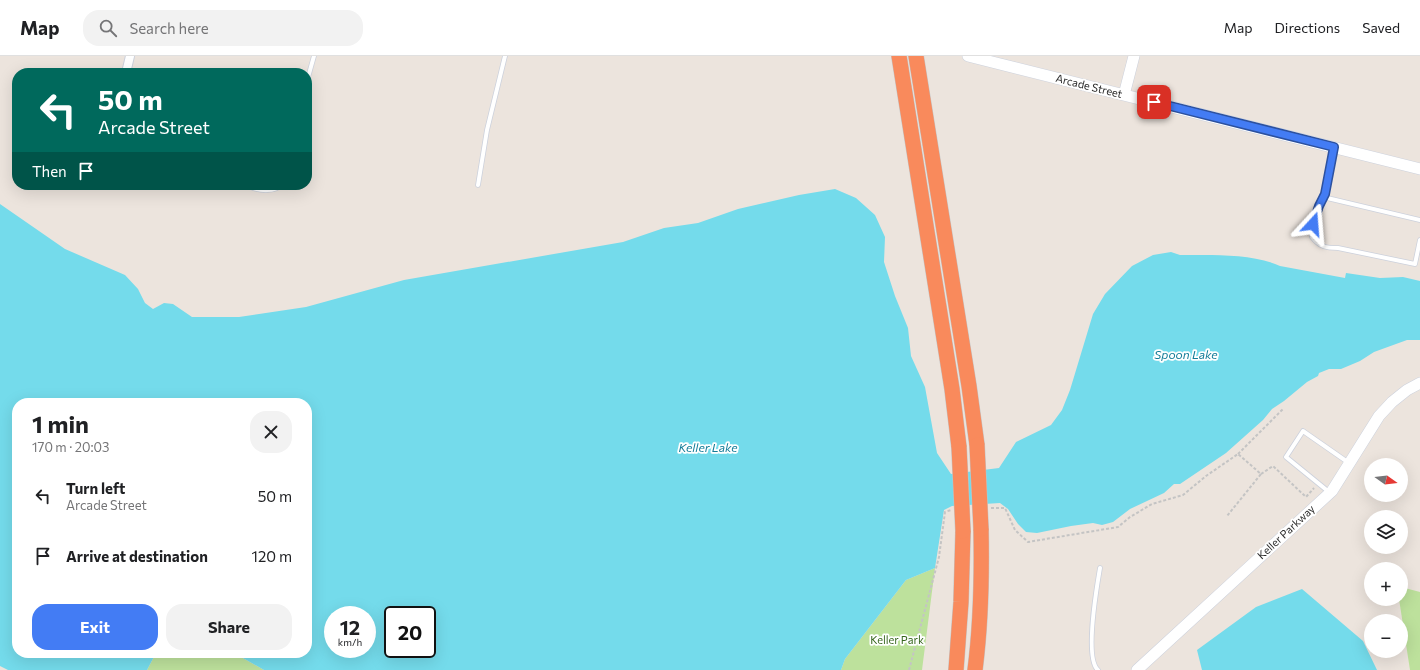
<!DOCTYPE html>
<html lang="en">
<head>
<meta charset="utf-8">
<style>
  body { margin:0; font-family:Commissioner,sans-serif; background:#f2f2f2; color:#202124; height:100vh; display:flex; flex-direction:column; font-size:15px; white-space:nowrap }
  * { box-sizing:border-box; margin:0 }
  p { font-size:13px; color:#757577 }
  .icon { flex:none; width:22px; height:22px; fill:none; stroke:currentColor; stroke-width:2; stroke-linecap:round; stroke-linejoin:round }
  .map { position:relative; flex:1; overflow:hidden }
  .drawer { position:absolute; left:12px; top:342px; width:300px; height:260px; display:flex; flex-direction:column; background:#fff; border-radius:16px; box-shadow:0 4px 16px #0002 }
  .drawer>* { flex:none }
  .top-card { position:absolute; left:12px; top:12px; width:300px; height:122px; border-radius:16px; box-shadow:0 4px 16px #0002; background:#00695c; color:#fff; overflow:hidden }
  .needle { width:26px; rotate:104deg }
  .tools { position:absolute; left:1364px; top:402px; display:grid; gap:8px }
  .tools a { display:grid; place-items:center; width:44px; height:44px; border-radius:50%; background:#fff; box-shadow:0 4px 16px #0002; font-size:20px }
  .speed { position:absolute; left:324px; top:550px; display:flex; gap:8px; font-size:20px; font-weight:700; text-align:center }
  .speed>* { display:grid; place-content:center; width:52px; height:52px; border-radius:50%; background:#fff; box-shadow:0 4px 16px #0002; line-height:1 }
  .speed small { font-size:10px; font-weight:400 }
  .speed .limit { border:2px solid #111; border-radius:6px; background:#fff; color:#111 }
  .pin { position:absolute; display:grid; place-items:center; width:34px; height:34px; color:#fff; margin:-17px; border-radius:8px; box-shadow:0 2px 6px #0006 }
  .me { position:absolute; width:44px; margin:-22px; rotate:19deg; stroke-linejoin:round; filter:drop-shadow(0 0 3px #0008) }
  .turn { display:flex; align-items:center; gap:14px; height:84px; padding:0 20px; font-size:18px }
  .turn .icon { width:52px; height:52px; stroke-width:2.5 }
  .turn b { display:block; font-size:28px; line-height:34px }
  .then { display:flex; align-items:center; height:38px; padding:0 20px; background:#0003; gap:8px; font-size:15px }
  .round { display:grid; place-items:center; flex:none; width:42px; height:42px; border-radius:16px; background:#f2f2f2 }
  .head { display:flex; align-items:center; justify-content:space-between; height:68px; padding:0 20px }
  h1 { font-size:24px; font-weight:700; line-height:30px }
  .action { display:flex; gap:8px; margin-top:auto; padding:8px 20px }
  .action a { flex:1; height:46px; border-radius:16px; background:#437cf4; color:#fff; font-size:16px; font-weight:700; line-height:46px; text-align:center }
  .action a+a { background:#f2f2f2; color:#202124 }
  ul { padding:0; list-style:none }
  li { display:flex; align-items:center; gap:12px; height:60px; padding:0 20px }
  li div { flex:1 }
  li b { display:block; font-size:15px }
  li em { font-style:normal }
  header { display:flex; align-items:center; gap:24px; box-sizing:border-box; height:56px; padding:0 20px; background:#fff; border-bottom:1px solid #e0e0e0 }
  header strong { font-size:19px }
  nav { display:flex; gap:22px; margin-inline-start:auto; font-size:14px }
  .search { width:280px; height:36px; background:#f2f2f2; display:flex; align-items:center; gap:10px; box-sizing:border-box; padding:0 14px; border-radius:16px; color:#757577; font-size:15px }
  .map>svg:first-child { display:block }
  .green { fill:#bde19c }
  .water { fill:#74dbeb; fill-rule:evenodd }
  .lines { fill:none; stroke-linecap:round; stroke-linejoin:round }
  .lane-casing { stroke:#ccd1dc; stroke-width:5.5 }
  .street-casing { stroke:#ccd1dc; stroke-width:10 }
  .secondary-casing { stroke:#ccd1dc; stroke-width:12 }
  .highway-casing { stroke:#c4c4c4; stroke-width:16 }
  .path { stroke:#c4c4c4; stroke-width:2; stroke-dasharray:3 2; stroke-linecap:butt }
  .lane { stroke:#fff; stroke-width:4 }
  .street { stroke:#fff; stroke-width:8 }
  .secondary { stroke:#fff; stroke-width:11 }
  .highway { stroke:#f98a5c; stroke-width:15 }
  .highway-bridge-casing { stroke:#c4c4c4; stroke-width:16; stroke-linecap:butt }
  .highway-bridge { stroke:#f98a5c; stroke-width:15 }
  .route-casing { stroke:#2c519f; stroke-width:10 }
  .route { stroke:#437cf4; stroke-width:7 }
  .labels { text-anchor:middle; stroke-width:3.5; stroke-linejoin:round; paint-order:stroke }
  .street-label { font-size:11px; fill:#2b2b2b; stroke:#fff }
  .park-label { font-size:11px; fill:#36661d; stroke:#fff }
  .water-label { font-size:12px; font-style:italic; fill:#127c98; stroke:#fff }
</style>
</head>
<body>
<header>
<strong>Map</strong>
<div class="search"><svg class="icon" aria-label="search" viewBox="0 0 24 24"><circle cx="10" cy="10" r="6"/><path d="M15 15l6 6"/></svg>Search here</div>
<nav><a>Map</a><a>Directions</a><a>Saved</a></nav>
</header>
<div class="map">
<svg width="1420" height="614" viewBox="0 0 1420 614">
  <rect width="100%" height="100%" fill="#ece4dd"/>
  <path class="green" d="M935,512L922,614H841L845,603L906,524Z
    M1401,531L1420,536V614H1410L1399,543H1401Z
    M156,597H234L264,614H147Z"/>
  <path class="water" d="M835,133L856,142L875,159L885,181L884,206L895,240L908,272L911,300L925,331L937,397L951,418L999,412L1016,386L1051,369L1062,354L1070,334L1093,258L1105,238L1132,210L1153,199L1171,196L1180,199C1210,199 1252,197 1280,210L1345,222L1346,217L1380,222L1403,221L1420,225V284H1407L1374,296L1360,305L1341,313H1329L1319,317L1318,320L1307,326L1284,345L1272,353L1263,364L1226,397L1180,428H1174L1164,437L1130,453L1113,466L1102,469L1093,467L1071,470L1037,477L1026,476L1018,468L1008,453L1000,447L952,450L944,454L935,512L906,524L845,603L841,614H264L234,597H307V347H17V597H156L147,614H8L0,610V148L65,193L125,219L138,233L145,247L153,253L164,247L173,248L192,261H239L306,251L404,224L623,186L664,172L698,167L738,153L799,139ZM333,559H367V593H333ZM393,559H427V593H393Z
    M1302,533L1363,585L1377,614H1202L1197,594L1256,551Z"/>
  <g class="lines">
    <defs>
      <path id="lane" d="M307,25L314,0
        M1334,92C1332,105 1330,126 1324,139C1318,154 1313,164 1312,181C1320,191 1326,192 1338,192L1415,208L1420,184
        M250,129V131C261,135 274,136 282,129
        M478,129L487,74L505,0
        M1323,141L1420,164
        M1329,436L1286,401L1303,375L1349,407
        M1098,614C1084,602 1097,530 1100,512"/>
      <path id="street" d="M126,17L130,0"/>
      <path id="secondary" d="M968,0L1420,113
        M1124,39L1134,0
        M1137,614L1332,435L1379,360L1392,346L1407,334L1420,327"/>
      <path id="highway" d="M899,0L952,333L959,391
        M916,0L969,330L977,389
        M956,614L961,546L963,475
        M975,614C981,567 982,520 981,473"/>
    </defs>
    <use href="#lane" class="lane-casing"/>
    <use href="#street" class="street-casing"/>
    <use href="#secondary" class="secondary-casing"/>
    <use href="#highway" class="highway-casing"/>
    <path class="path" d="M1238,398L1284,352
      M1261,418L1273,410L1306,441L1314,432
      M991,452H1005L1015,474L1028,486L1118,471L1130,461L1152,448L1183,439L1206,420L1238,398L1261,418L1227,460
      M909,614L939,501L945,456L951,454"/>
    <use href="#lane" class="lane"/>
    <use href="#street" class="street"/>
    <use href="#secondary" class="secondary"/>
    <use href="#highway" class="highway"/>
    <defs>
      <path id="highway-bridge" d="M977,389L981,473
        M959,391L963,475"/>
    </defs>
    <use href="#highway-bridge" class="highway-bridge-casing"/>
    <use href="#highway-bridge" class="highway-bridge"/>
  </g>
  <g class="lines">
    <defs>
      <path id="route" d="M1154,46L1334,91L1325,138L1319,150L1313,168"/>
    </defs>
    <use href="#route" class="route-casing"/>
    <use href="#route" class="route"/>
  </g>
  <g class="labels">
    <g class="street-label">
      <text transform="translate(1089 30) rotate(14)" y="4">Arcade Street</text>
      <text transform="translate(1286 476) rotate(-43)" y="4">Keller Parkway</text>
    </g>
    <g class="park-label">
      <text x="897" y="588">Keller Park</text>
    </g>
    <g class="water-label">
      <text x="1186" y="303">Spoon Lake</text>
      <text x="708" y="396">Keller Lake</text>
    </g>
  </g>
</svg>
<div class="tools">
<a><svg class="needle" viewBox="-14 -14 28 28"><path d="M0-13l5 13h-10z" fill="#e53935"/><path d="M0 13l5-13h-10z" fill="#757577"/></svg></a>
<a><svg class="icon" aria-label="layers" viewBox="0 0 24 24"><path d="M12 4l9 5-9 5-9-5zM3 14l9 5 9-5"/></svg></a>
<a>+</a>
<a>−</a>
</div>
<div class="speed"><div>12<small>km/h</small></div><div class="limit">20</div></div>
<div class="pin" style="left:1154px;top:46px;background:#d93025"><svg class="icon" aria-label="arrive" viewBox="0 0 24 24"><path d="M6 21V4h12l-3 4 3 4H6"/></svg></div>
<svg class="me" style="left:1313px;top:168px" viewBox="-20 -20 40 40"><path d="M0-17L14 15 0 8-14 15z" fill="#437cf4" stroke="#fff" stroke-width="4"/></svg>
<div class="top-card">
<div class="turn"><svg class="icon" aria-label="left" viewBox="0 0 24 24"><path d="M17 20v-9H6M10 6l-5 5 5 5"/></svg><div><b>50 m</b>Arcade Street</div></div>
<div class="then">Then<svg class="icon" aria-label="arrive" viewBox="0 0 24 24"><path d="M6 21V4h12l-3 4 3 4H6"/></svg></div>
</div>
<section class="drawer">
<div class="head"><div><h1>1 min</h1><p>170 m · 20:03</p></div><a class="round"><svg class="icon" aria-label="close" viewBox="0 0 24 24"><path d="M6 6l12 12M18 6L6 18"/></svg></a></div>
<ul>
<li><svg class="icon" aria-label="left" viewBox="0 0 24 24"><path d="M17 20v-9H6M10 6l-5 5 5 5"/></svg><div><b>Turn left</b><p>Arcade Street</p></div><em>50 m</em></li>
<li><svg class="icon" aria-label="arrive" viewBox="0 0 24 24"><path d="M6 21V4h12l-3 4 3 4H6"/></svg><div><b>Arrive at destination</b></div><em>120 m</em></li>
</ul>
<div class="action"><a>Exit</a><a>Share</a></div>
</section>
</div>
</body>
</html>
